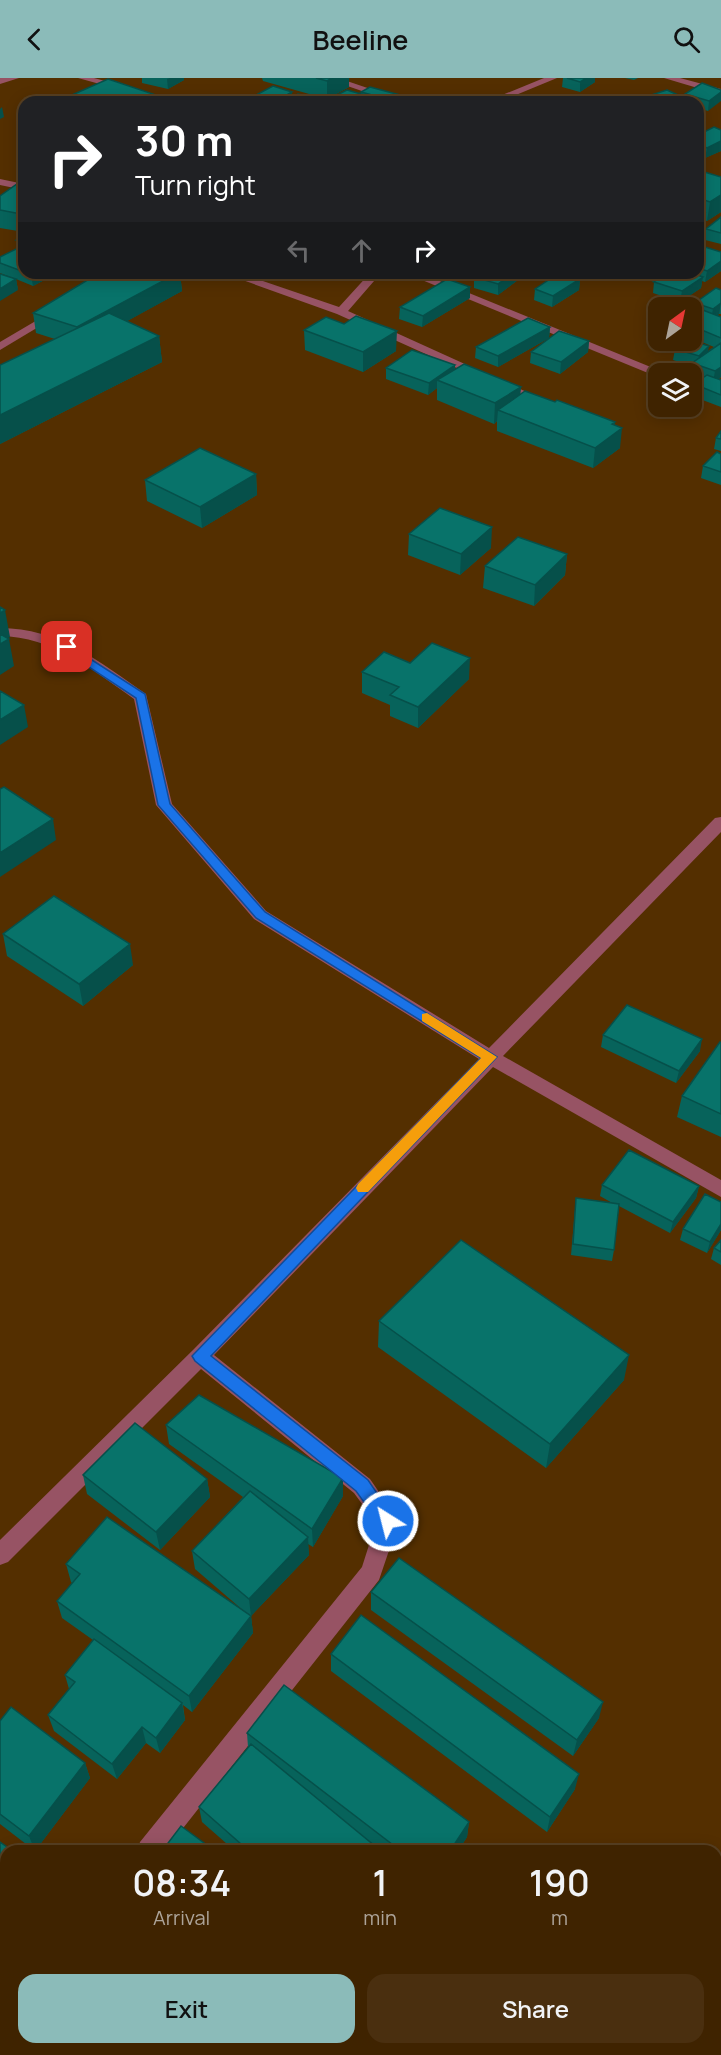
<!DOCTYPE html>
<html lang="en">
<head>
<meta charset="utf-8">
<style>
  body { margin:0; font-family:Manrope,sans-serif; background:#4a2f0f; color:#f1f3f6; height:100vh; display:flex; flex-direction:column; font-size:22px; white-space:nowrap }
  * { box-sizing:border-box; margin:0 }
  p { font-size:20px; color:#ada499 }
  .icon { flex:none; width:33px; height:33px; fill:none; stroke:currentColor; stroke-width:2; stroke-linecap:round; stroke-linejoin:round }
  .map { position:relative; flex:1; overflow:hidden }
  .details { position:absolute; left:0px; top:1767px; width:722px; height:210px; display:flex; flex-direction:column; background:#3f2300; border-radius:18px 18px 0 0; box-shadow:0 3px 15px #0003,0 0 0 2px #584022 }
  .details>* { flex:none }
  .top-card { position:absolute; left:18px; top:18px; width:686px; height:183px; border-radius:18px; box-shadow:0 3px 15px #0003,0 0 0 2px #584022; background:#202124; color:#fff; overflow:hidden }
  .needle { width:39px; rotate:33deg }
  .fabs { position:absolute; left:648px; top:219px; display:grid; gap:12px }
  .fabs a { display:grid; place-items:center; width:54px; height:54px; border-radius:12px; background:#3f2300; box-shadow:0 3px 15px #0003,0 0 0 2px #584022; font-size:30px }
  .pin { position:absolute; display:grid; place-items:center; width:51px; height:51px; color:#fff; margin:-26px; border-radius:12px; box-shadow:0 3px 9px #0006 }
  .me { position:absolute; width:66px; margin:-33px; rotate:324deg; stroke-linejoin:round; filter:drop-shadow(0 0 4px #0008) }
  .turn { display:flex; align-items:center; gap:21px; height:126px; padding:0 18px; font-size:27px }
  .turn .icon { width:78px; height:78px; stroke-width:2.5 }
  .turn b { display:block; font-size:42px; line-height:51px }
  .lanes { display:flex; align-items:center; height:57px; padding:0 18px; background:#0003; justify-content:center; gap:30px; direction:ltr }
  .lanes .off { opacity:.35 }
  .eta { display:flex; justify-content:space-evenly; align-items:center; height:102px; text-align:center }
  .eta b { font-size:36px; font-weight:600; line-height:42px }
  .button { display:flex; gap:12px; margin-top:auto; padding:12px 18px }
  .button a { flex:1; height:69px; border-radius:18px; background:#8bbbb9; color:#111; font-size:24px; font-weight:600; line-height:69px; text-align:center }
  .button a+a { background:#4a2f0f; color:#f1f3f6 }
  header { display:flex; justify-content:space-between; align-items:center; height:78px; padding:0 18px; background:#8bbbb9; color:#111; font-size:27px; font-weight:600 }
  .map>svg:first-child { display:block }
  .lines { fill:none; stroke-linecap:round; stroke-linejoin:round }
  .street { fill:#975364; fill-rule:evenodd }
  .wall { fill:#07635b }
  .shaded-wall { fill:#06504a }
  .building { fill:#08736a; stroke:#06504a; stroke-width:1.5 }
  .route { fill:#1a73e8; stroke:#114b97; stroke-width:1.5 }
  .slow { fill:#f59e0b }
</style>
</head>
<body>
<header><svg class="icon" aria-label="back" viewBox="0 0 24 24"><path d="M15 5l-7 7 7 7"/></svg>Beeline<svg class="icon" aria-label="search" viewBox="0 0 24 24"><circle cx="10" cy="10" r="6"/><path d="M15 15l6 6"/></svg></header>
<div class="map">
<svg width="721" height="1977" viewBox="0 0 721 1977">
  <rect width="100%" height="100%" fill="#542f00"/>
  <g class="lines">
    <path class="street" d="M0,0H19L0,6Z
      M78,0H94L181,24H165Z
      M324,0H338L409,24H394Z
      M544,0H557L499,24H485Z
      M664,0H680L721,11V17Z
      M0,101L24,106V112L0,107Z
      M698,171L721,178V184L698,177Z
      M223,195H239L339,229L370,195H381L348,233L551,325L541,328L337,236Z
      M405,195H420L658,292L648,295Z
      M56,231L60,232V236L0,272V264Z
      M0,550C58,550 100,584 146,616L172,726L266,833L489,970L715,740L721,739V754L503,978L721,1102V1119L493,989L214,1277L370,1401L399,1443L379,1502L165,1773H137L140,1764L362,1489L376,1445L354,1415L201,1291L8,1484L0,1487V1462L193,1272L479,981L254,841L156,727L134,621C92,591 53,559 0,558Z
      M6,1937V1968L0,1970V1939Z"/>
  </g>
  <path class="wall" d="M142,0H184V2L168,11L142,5Z
    M262,0H349V9L327,21L263,3Z
    M563,0H595V4L580,14L562,9Z
    M625,0H638L634,2Z
    M721,12L708,33L698,30V24H638V21L684,20L685,16Z
    M361,14L419,24H335V18L361,16Z
    M72,17L160,24H73Z
    M256,17L322,22L323,24H256Z
    M721,52V73L705,80L698,77V57Z
    M698,92L721,99V134L707,143L704,142V146L698,150Z
    M24,101V154L0,150V118Z
    M721,139V166L705,162L706,151Z
    M24,157V195H54V197L33,208L16,201L18,212L13,200L0,195V179L17,172L16,162Z
    M721,174V193L705,204L702,203L701,210L680,224L653,215L654,204L631,196V195H698V175Z
    M99,195H180L182,213L127,243L159,258L162,284L0,366V287L55,261L36,255L33,235Z
    M282,195H323L312,203Z
    M455,195H474L468,199Z
    M526,196L498,217L474,210V199Z
    M580,201L579,212L552,229L534,222L535,211Z
    M721,212V236H719L717,237L721,239V299L719,301L721,302V329L692,318L694,306L702,300L690,296L691,288L673,282L675,271L708,273L714,269L692,260V231L694,230L695,225Z
    M470,220L422,249L399,241L400,229Z
    M550,249L549,260L498,289L475,280L476,269Z
    M304,252L396,273L363,294L305,272Z
    M589,263L588,274L560,296L530,285L531,274Z
    M455,287V292L521,309L520,316L555,324L615,344L614,347L620,370L593,390L497,353V343L494,346L437,322V310L428,317L386,301V290Z
    M721,353V373L714,371L716,360Z
    M721,376V407L701,400L703,388Z
    M256,396L257,417L202,450L147,423L145,402Z
    M409,456L491,470L460,497L408,477Z
    M567,476L565,497L534,528L483,510L485,488Z
    M410,585L469,601L418,650L390,638V627L362,615V594Z
    M3,856L133,887L83,928L7,878Z
    M603,957L700,973L676,1005L601,969Z
    M721,965V1059L677,1039L682,1018Z
    M602,1107L699,1108L696,1120L670,1155L619,1128L614,1172L612,1183L571,1177L576,1120L614,1126L600,1118Z
    M721,1124V1152L707,1175L680,1162L683,1151Z
    M721,1162V1187L711,1181L714,1170Z
    M379,1243L624,1302L546,1390L378,1269Z
    M166,1347L343,1418L313,1469L308,1466L309,1477L251,1538L253,1555L192,1634L183,1627L185,1642L160,1675L146,1665L117,1701L54,1653L48,1637L69,1611L65,1597L93,1562L62,1540L57,1523L72,1505L71,1504L66,1486L245,1534L195,1491L192,1473L243,1419L169,1366Z
    M83,1397L207,1401L210,1419L160,1472L87,1416Z
    M371,1514L599,1640L573,1678L371,1532Z
    M331,1576L575,1711L547,1754L331,1593Z
    M0,1643L85,1685L90,1700L35,1773L0,1746Z
    M247,1655L469,1744L467,1759L458,1773H382L365,1760L381,1773H235L202,1744L199,1729L248,1669Z
    M89,1971H109L104,1977H96Z
    M150,1971H259L260,1974L258,1977H158Z"/>
  <path class="shaded-wall" d="M170,0H184V2L168,11L167,1Z
    M332,0H349V9L327,21V3Z
    M586,0H595V4L580,14V4Z
    M292,14V24H276V23Z
    M721,14V23L708,33L709,23Z
    M159,18L160,24H146Z
    M2,29L4,39L0,41V31Z
    M721,63V73L705,80L707,70Z
    M721,117V134L707,143L710,124Z
    M24,133V155L21,136Z
    M705,135L704,146L698,150V140Z
    M721,183V193L705,204L707,193Z
    M35,195H54V197L33,208L31,197Z
    M178,195H180L182,213L80,269L77,249Z
    M312,195H323L312,203Z
    M468,195H474L468,199Z
    M513,195H527L498,217V206Z
    M658,195H670L657,205Z
    M703,199L701,210L680,224L682,213Z
    M16,201L18,212L0,223V211Z
    M580,201L579,212L552,229L553,218Z
    M470,209V220L422,249L423,238Z
    M721,225L719,236L711,242L713,231Z
    M550,249L549,260L498,289V278Z
    M397,253L396,273L363,294V274Z
    M159,258L162,284L0,366V337Z
    M589,263L588,274L560,296L561,284Z
    M709,268L707,279L697,287L699,278Z
    M455,287L454,298L437,302V310L428,317L429,305Z
    M721,289V299L713,305L715,293Z
    M521,309L519,329L498,332L497,343L494,346L495,325Z
    M615,344L613,356L622,350L620,370L593,390L595,370Z
    M256,396L257,417L202,450L200,429Z
    M492,449L491,470L460,497L461,476Z
    M567,476L565,497L534,528L535,507Z
    M5,532L10,559L0,566V535Z
    M9,561L14,588L0,597V566Z
    M470,580L469,601L418,650V629Z
    M24,627L28,649L0,667V642Z
    M53,741L56,762L0,799V775Z
    M130,866L133,887L83,928L79,906Z
    M702,961L700,973L676,1005L679,993Z
    M699,1108L696,1120L670,1155L673,1144Z
    M721,1146V1152L707,1175L710,1164Z
    M629,1277L624,1302L546,1390L550,1366Z
    M343,1400V1418L313,1469L312,1451Z
    M207,1401L210,1419L160,1472L156,1454Z
    M308,1459L309,1477L251,1538L253,1555L192,1634L189,1618L251,1538L249,1521Z
    M603,1624L599,1640L573,1678L577,1662Z
    M182,1625L185,1642L160,1675L156,1660Z
    M142,1649L146,1665L117,1701L112,1686Z
    M85,1685L90,1700L35,1773L29,1758Z
    M579,1696L575,1711L547,1754L550,1739Z
    M469,1744L467,1759L458,1773H450Z
    M6,1836V1859L0,1868V1845Z
    M96,1971H109L104,1977H99Z
    M253,1971H259L260,1974L258,1977H249Z"/>
  <path class="building" d="M316,0H332L327,3Z
    M567,0H586L580,4Z
    M108,1L159,18L146,24H93L72,17Z
    M702,5L721,12V14L709,23L685,16Z
    M273,8L292,14L276,23L256,17Z
    M370,9L419,22L415,24H398L361,14Z
    M347,12L389,24H356L335,18Z
    M667,12L689,22L684,24H645L638,21Z
    M298,16L322,22L319,24H283Z
    M714,49L721,52V63L707,70L698,66V57Z
    M698,92L721,99V117L710,124L698,120Z
    M24,101V133L21,136L0,132V118Z
    M698,132L705,135L698,140Z
    M721,139V155L706,151Z
    M24,157V165L16,162Z
    M705,169L721,174V183L707,193L698,190V175Z
    M16,171L24,175V194L0,185V179Z
    M99,195H178L77,249L33,235Z
    M479,195H513L498,206L474,199Z
    M559,195H564L580,201L553,218L535,211Z
    M667,195H692L703,199L682,213L654,204Z
    M0,196L16,201L0,211Z
    M447,201L470,209L423,238L400,229Z
    M716,210L721,212V225L713,231L695,225Z
    M695,229L721,239V260L692,248V231Z
    M109,235L159,258L0,337V287Z
    M356,238L397,253L363,274L304,252L326,239L344,246Z
    M528,240L550,249L498,278L476,269Z
    M559,253L589,263L561,284L531,274Z
    M684,262H689L709,268L699,278L675,271Z
    M721,265V289L715,293L692,285Z
    M412,272L455,287L429,305L386,290Z
    M464,286L521,309L495,325L437,302Z
    M707,297L721,302V317L694,306Z
    M525,313L555,324L557,322L615,344L612,346L622,350L595,370L498,332Z
    M721,353V361L716,360Z
    M200,370L256,396L200,429L145,402Z
    M717,374L721,376V394L703,388Z
    M440,430L492,449L461,476L409,456Z
    M518,459L567,476L535,507L485,488Z
    M0,529L5,532L0,535Z
    M0,556L9,561L0,566Z
    M432,565L470,580L418,629L390,617L399,609L362,594L384,574L410,585Z
    M0,613L24,627L0,642Z
    M4,709L53,741L0,775V711Z
    M54,818L130,866L79,906L3,856Z
    M627,927L702,961L679,993L603,957Z
    M720,964L721,965V1036L682,1018Z
    M629,1072L699,1108L673,1144L602,1107Z
    M705,1116L721,1124V1146L710,1164L683,1151Z
    M576,1120L619,1126L614,1172L573,1166Z
    M461,1162L629,1277L550,1366L379,1243Z
    M721,1162V1174L714,1170Z
    M199,1317L343,1400L312,1451L166,1347Z
    M135,1345L207,1401L156,1454L83,1397Z
    M250,1413L308,1459L249,1521L192,1473Z
    M107,1439L251,1538L189,1618L57,1523L80,1496L66,1486Z
    M399,1480L603,1624L577,1662L371,1514Z
    M361,1537L579,1696L550,1739L331,1576Z
    M94,1561L182,1625L156,1660L142,1649L112,1686L48,1637L75,1604L65,1597Z
    M284,1607L469,1744L450,1773H401L247,1655Z
    M11,1629L85,1685L29,1758L0,1736V1643Z
    M251,1666L381,1773H249L199,1729Z
    M181,1748L215,1773H162Z
    M0,1764L13,1773H6V1836L0,1845Z
    M33,1971H64L71,1977H28Z
    M160,1971H253L249,1977H168Z"/>
  <path class="route" d="M67,566L145,616L170,726L265,834L497,979L211,1278L368,1402L396,1443L394,1449L388,1451L382,1449L356,1413L195,1283L192,1278L481,980L256,840L158,727L136,620L63,572L61,569Z"/>
  <path class="slow" d="M427,935L497,979L368,1114H358L356,1110L358,1106L481,980L422,943V936Z"/>
</svg>
<div class="fabs">
<a><svg class="needle" viewBox="-14 -14 28 28"><path d="M0-13l5 13h-10z" fill="#e53935"/><path d="M0 13l5-13h-10z" fill="#ada499"/></svg></a>
<a><svg class="icon" aria-label="layers" viewBox="0 0 24 24"><path d="M12 4l9 5-9 5-9-5zM3 14l9 5 9-5"/></svg></a>
</div>
<div class="pin" style="left:67px;top:569px;background:#d93025"><svg class="icon" aria-label="arrive" viewBox="0 0 24 24"><path d="M6 21V4h12l-3 4 3 4H6"/></svg></div>
<svg class="me" style="left:388px;top:1443px" viewBox="-20 -20 40 40"><circle r="17" fill="#1a73e8" stroke="#fff" stroke-width="3"/><path d="M0-11L8 9 0 5-8 9z" fill="#fff"/></svg>
<div class="top-card">
<div class="turn"><svg class="icon" aria-label="right" viewBox="0 0 24 24"><path d="M7 20v-9h11M14 6l5 5-5 5"/></svg><div><b>30 m</b>Turn right</div></div>
<div class="lanes"><svg class="icon off" aria-label="left" viewBox="0 0 24 24"><path d="M17 20v-9H6M10 6l-5 5 5 5"/></svg><svg class="icon off" aria-label="ahead" viewBox="0 0 24 24"><path d="M12 20V5M6 11l6-6 6 6"/></svg><svg class="icon" aria-label="right" viewBox="0 0 24 24"><path d="M7 20v-9h11M14 6l5 5-5 5"/></svg></div>
</div>
<section class="details">
<div class="eta">
<div><b>08:34</b><p>Arrival</p></div>
<div><b>1</b><p>min</p></div>
<div><b>190</b><p>m</p></div>
</div>
<div class="button"><a>Exit</a><a>Share</a></div>
</section>
</div>
</body>
</html>
